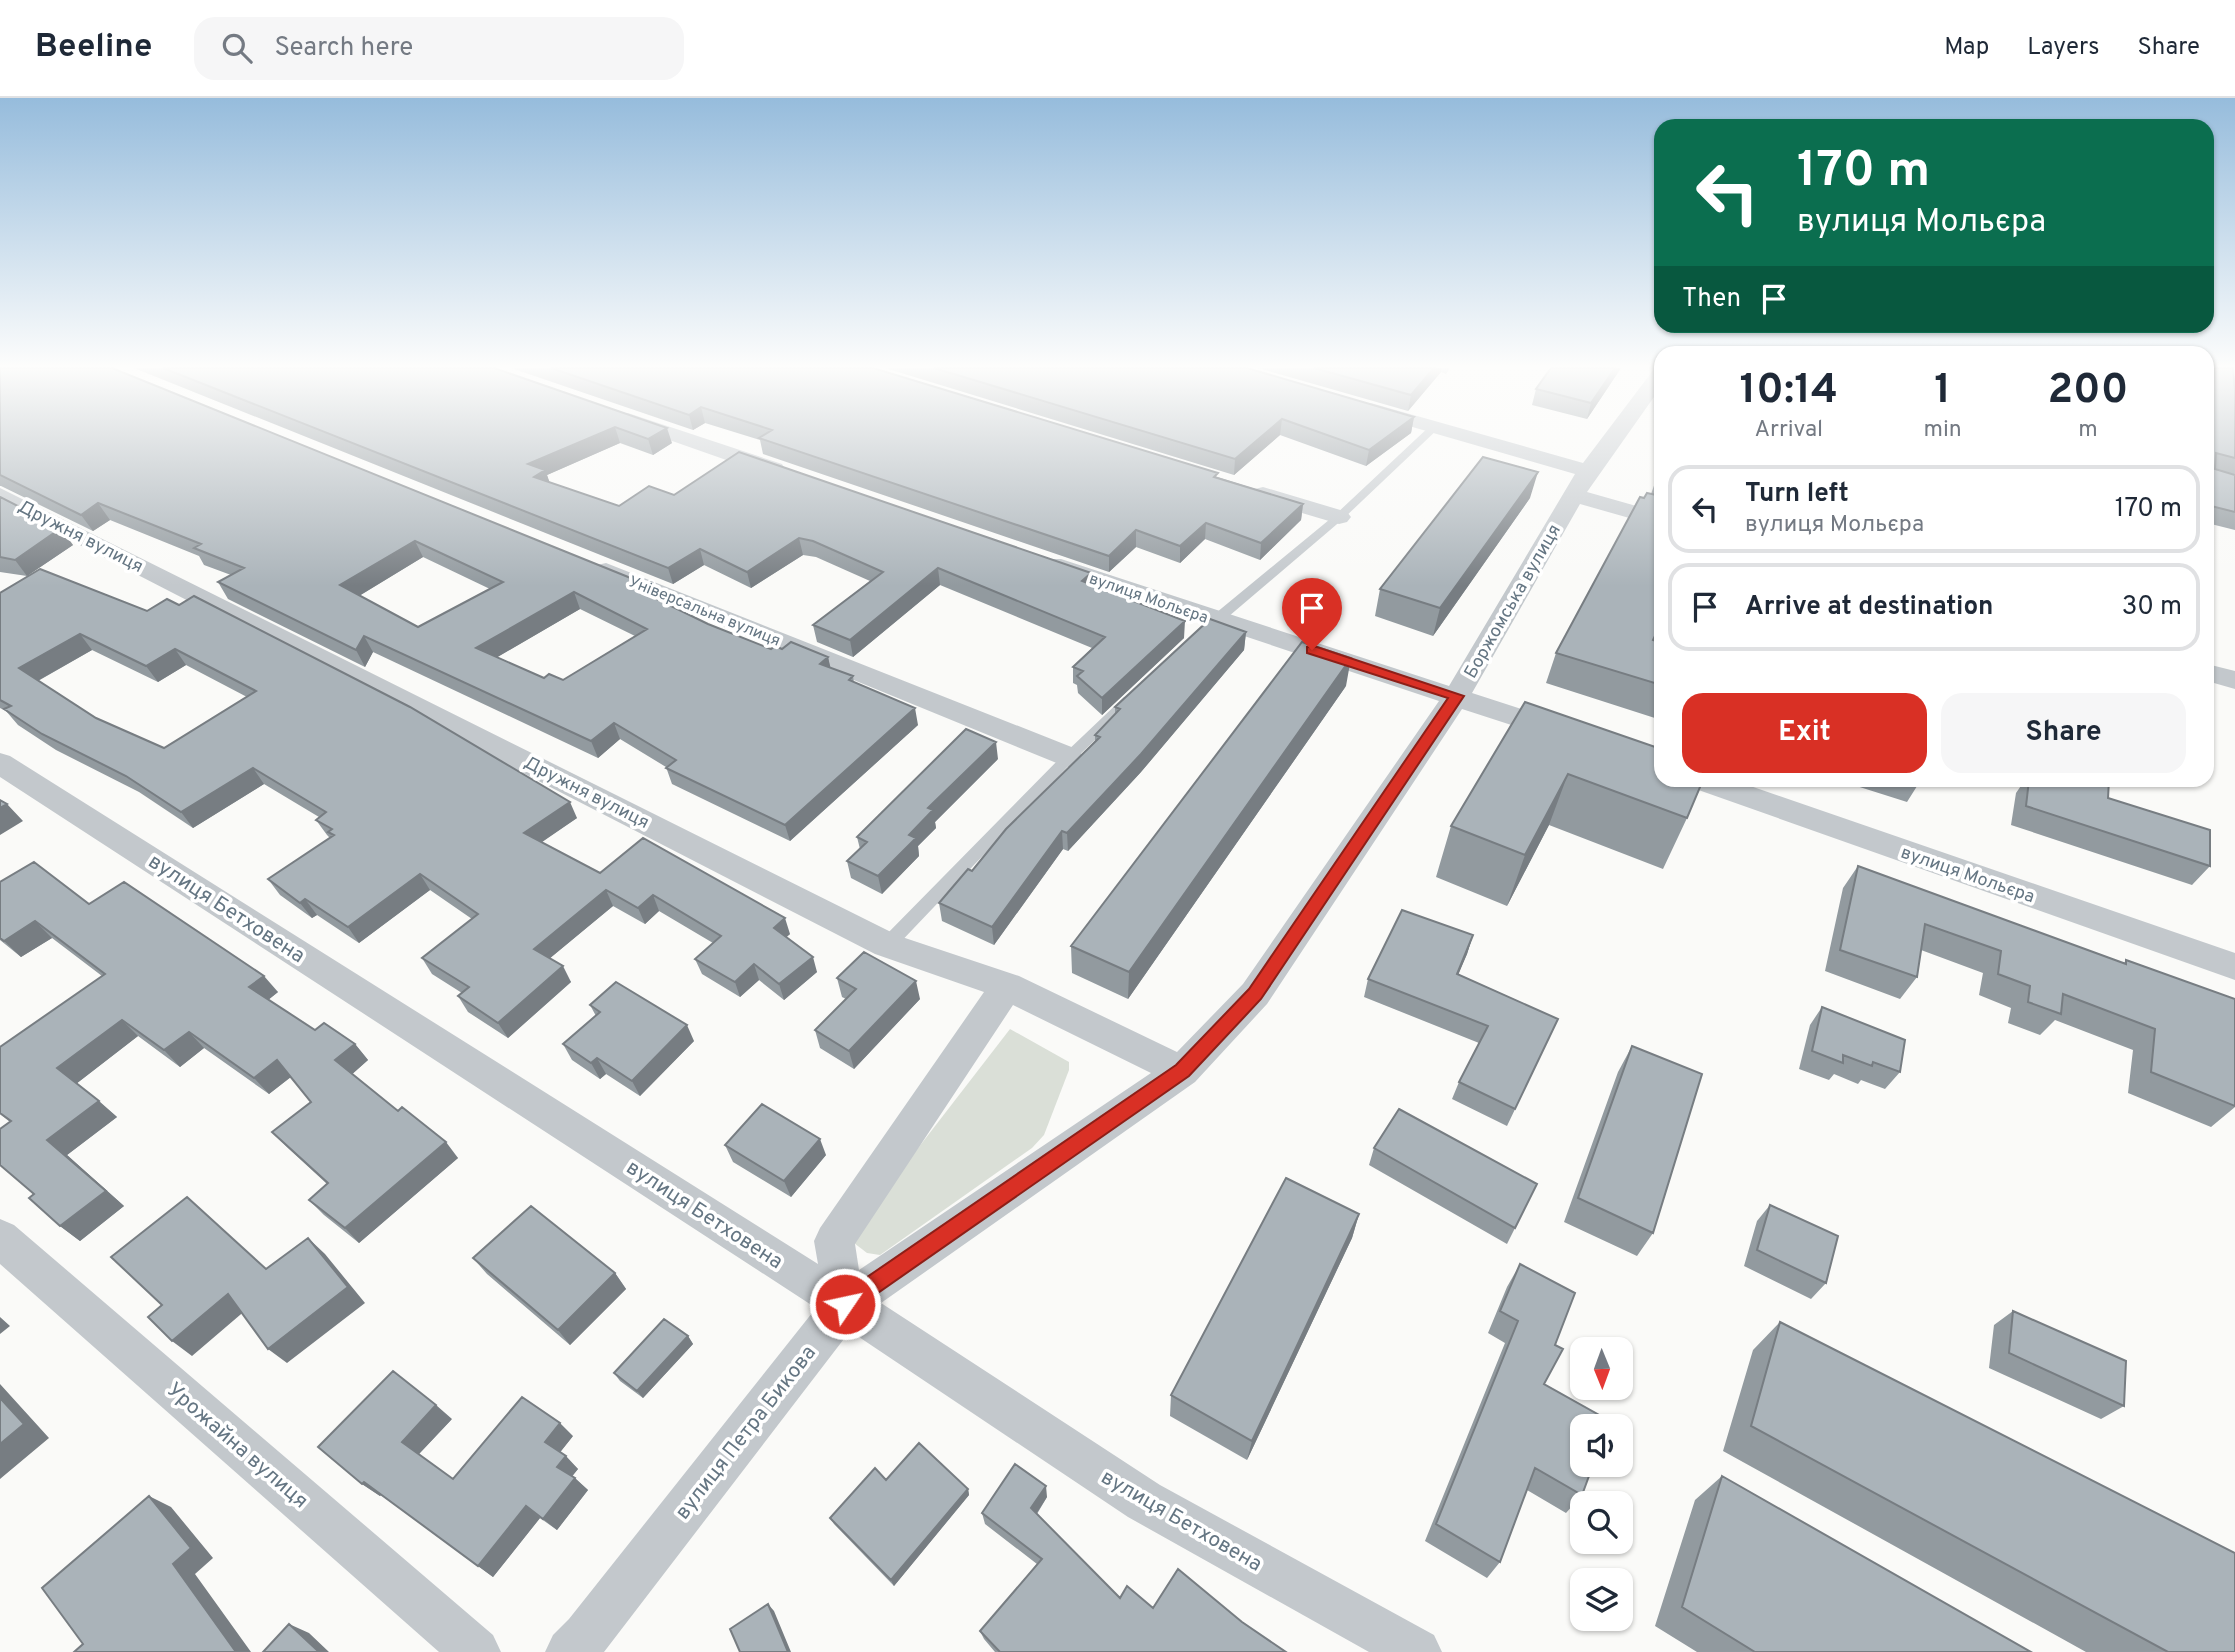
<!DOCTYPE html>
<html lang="en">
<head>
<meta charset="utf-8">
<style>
  body { margin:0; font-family:Overpass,sans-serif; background:#f6f6f7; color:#1f2937; height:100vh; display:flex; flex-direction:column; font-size:26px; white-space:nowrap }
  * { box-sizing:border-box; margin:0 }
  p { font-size:23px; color:#747a83 }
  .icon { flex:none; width:38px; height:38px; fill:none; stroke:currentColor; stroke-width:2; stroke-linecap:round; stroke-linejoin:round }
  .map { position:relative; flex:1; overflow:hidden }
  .sheet { position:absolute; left:1654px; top:248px; width:560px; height:441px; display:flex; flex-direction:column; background:#fff; border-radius:21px; box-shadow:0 2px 5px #0004 }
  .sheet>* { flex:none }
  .banner { position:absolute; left:1654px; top:21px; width:560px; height:214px; border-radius:21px; box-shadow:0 2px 5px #0004; background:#0b6e4f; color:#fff; overflow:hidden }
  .needle { width:46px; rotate:179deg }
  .tools { position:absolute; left:1570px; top:1239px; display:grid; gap:14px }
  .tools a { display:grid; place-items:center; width:63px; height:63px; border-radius:14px; background:#fff; box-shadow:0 2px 5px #0004; font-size:35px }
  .pin { position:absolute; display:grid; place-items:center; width:60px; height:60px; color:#fff; margin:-72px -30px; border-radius:50% 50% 50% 0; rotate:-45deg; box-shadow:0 0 7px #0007 }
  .pin .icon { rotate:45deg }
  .me { position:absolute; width:77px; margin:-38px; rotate:56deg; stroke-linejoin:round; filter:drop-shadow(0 0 5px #0008) }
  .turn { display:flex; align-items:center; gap:24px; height:147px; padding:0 28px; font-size:32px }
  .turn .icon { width:91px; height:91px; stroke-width:2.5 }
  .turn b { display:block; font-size:49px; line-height:60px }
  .then { display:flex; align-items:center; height:66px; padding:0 28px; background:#0003; gap:14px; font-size:26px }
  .eta { display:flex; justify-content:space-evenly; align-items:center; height:119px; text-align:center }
  .eta b { font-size:42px; font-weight:700; line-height:49px }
  .button { display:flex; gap:14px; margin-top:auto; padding:14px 28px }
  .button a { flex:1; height:80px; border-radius:21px; background:#d93025; color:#fff; font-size:28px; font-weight:700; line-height:80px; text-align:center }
  .button a+a { background:#f6f6f7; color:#1f2937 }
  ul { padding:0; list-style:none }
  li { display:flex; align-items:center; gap:21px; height:88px; margin:0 14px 10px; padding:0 14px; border:4px solid #e0e1e3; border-radius:21px }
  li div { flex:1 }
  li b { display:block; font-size:26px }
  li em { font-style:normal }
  header { display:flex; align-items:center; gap:42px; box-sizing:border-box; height:98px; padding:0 35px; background:#fff; border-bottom:2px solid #e0e1e3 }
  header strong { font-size:33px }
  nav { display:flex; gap:38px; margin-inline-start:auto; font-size:24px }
  .search { width:490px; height:63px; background:#f6f6f7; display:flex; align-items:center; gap:18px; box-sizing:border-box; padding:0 24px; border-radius:21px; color:#747a83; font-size:26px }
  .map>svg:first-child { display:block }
  .green { fill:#dadfd7 }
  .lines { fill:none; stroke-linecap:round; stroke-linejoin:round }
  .service { fill:#c3c8cc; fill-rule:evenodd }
  .minor { fill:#c3c8cc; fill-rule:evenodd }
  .wall { fill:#929a9f; fill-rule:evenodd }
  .shaded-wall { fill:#777d82 }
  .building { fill:#aab3b9; stroke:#777d82; stroke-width:2; fill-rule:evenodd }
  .route { fill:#d93025; stroke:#8d1f18; stroke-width:2 }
  .labels { text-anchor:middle; stroke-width:7; stroke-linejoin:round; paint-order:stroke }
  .far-street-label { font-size:16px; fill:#657683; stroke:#fff }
  .street-label { font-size:18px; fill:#657683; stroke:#fff }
  .near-street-label { font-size:21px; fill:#657683; stroke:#fff }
</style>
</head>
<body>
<header>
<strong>Beeline</strong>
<div class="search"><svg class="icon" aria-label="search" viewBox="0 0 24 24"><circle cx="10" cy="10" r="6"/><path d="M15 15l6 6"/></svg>Search here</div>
<nav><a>Map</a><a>Layers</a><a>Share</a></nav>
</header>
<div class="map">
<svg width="2235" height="1554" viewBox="0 0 2235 1554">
  <rect width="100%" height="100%" fill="#fafaf8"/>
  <path class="green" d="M1010,931L1069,964V972L1044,1037L1032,1050L880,1157L867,1155L854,1145V1133Z"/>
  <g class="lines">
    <path class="service" d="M1431,327L1440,329L1343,421L1215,530H1205V524L1335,417Z
      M1129,598L1136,602L1134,605L1074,662L893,852H881L879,847L881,842L1064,656L1124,599Z"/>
    <path class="minor" d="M1661,270V289L1587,394L1661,415V429L1580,406L1472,595L1568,626L1572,633L1568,640L1558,642L1462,611L1267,906L1195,984L881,1205L1160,1387L1434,1537L1442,1554H1369L1128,1419L850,1233L604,1554H545L553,1537L569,1521L816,1210L0,679V655L10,658L818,1166L814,1143L820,1130L984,894L875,856L0,406V390L899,838L1019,878L1177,954L1243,886L1439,603L1043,471L1040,466L1043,461H1061L1449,588L1575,376L1364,315L1361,311L1371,305L1583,365L1654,271ZM1013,907L1151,975L859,1172L855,1146Z
      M628,315L782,366L785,371L782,376H766L621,325L617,321Z
      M1263,389L1347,414L1351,419L1347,424L1339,426L1255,401L1252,396L1255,391Z
      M606,465L1079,652L1083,659L1079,666L1069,669L1059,666L597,477L594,472L597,467Z
      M2207,566L2235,573V591L2207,583Z
      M1686,682H1733L2235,855V882L1690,689Z
      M0,1121L14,1127L493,1537L501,1554H439L0,1166Z"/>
  </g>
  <path class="wall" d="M0,270L643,485L647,497L708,526L771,551L828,559L830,570L853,578L854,585L918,627L790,743L672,686L666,669L620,641L598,660L373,554L365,569L228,501L218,484L231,477L204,467L199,458L110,422L93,433L1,388H0ZM423,459L490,491L418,529L359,498ZM580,511L635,538L563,582L544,580L497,559Z
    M134,270H494L672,345L653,357L620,345L547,377L549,384L619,408L674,397L1091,475L1092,487L1184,540L1102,617L1078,595L1077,587L1073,585V569L1092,550L940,487L853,559L817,544L813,527L870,483L816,459L803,457L751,490L704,467L673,486Z
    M511,270H873L1303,406L1301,422L1260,462L1205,441L1180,465L1136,449L1109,474L763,356L760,342L705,325L693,332Z
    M885,270H1247L1414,319L1411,335L1366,368L1280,337L1234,377Z
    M1258,270H1450L1446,276L1441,274L1408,313Z
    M1550,270H1621L1587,321L1532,307L1536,291L1551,271Z
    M2207,270L2235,292V432L2207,425Z
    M1661,372V530L1655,543L1661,545V622L1546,585L1556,555L1644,400L1651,396L1657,379Z
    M0,399L73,447L27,478L0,474Z
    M1530,400L1433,538L1375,518L1380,491Z
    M40,471L577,720L541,744L600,775L790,836L786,839L817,874L784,902L759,882L740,899L702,876L695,861L713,845L659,813L645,826L613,808L550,860L571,884L508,940L468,914L458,898L462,895L432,876L422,860L472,821L430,792L359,845L317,817L312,820L280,797L268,781L330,740L327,737L316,722L319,719L264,686L193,730L139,694L56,652L18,627L6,613L0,610V495ZM92,552L158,584L186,567L247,599L164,650L96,620L38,583Z
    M1246,534L1244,552L1141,674L1068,753L1063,751L994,847L942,823L939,805L972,773L1095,643V637L1115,616V609Z
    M1346,588L1128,901L1072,875L1071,848Z
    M1525,604L1687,720L1663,771L1549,727L1507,808L1436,779L1451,728Z
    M998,661L935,724L936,730L918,748L919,758L882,796L851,780L847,763L860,751L857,739Z
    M1848,682H1920L1919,685L1907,704L1847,685Z
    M2025,682H2109L2108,700L2210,768L2192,787L2011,727L2016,695Z
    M1858,768L2124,865L2126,862L2235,901V1009L2211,1029L2128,995L2133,952L2055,922L2040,937L2008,925L2011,910L1979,897L1983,875L1921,852L1917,879L1900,901L1825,873L1843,790Z
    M0,784L89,806L278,894L268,902L315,932L355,946L368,962L352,976L398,1013L458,1060L359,1145L324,1117L309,1102L327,1086L288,1050L272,1034L311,1004L291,979L269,996L204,950L180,969L138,938L77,985L117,1019L67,1057L124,1108L80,1143L60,1128L34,1096L10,1024L0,1016V949L102,878L52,840L21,859L0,842Z
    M1473,837L1467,856L1458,876L1558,921L1507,1028L1452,1001L1459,984L1479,945L1364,899L1368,881Z
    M837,880L920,901L854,971L820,950L815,932L846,901L842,899Z
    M590,907L694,943L640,998L606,976L600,981L572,962L563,946L596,918Z
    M1822,909L1900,974L1885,991L1861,982L1858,986L1834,976L1829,982L1799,971L1810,927Z
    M1632,948L1653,1135L1637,1158L1564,1124L1618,974Z
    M725,1047L826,1057L791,1099L733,1064Z
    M1374,1050L1537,1086L1507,1146L1369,1067Z
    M1770,1107L1826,1185L1811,1201L1744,1168L1757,1123Z
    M1359,1116L1352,1140L1247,1362L1170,1318L1171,1297Z
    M473,1160L615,1175L626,1191L570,1247L487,1176Z
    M1520,1166L1555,1247L1544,1286L1582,1397L1566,1415L1527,1392L1500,1464L1487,1480L1425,1443L1505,1245L1488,1235L1507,1189Z
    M2013,1213L2124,1308L2101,1321L1989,1270L1994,1227Z
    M1780,1224L2235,1554H2086L1723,1353L1753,1252Z
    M688,1238L693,1246L643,1300L620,1283L614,1275Z
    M452,1321L419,1356L453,1381L573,1338L560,1354L578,1371L572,1378L588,1392L557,1432L540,1420L493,1479L381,1397L380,1398L362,1386Z
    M1722,1378L2031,1554H1697L1655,1528L1695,1402Z
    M886,1382L968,1391L969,1397L894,1488L834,1426L830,1420Z
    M1047,1399L1037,1416L1120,1500L1153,1510L1242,1524L1286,1554H995L984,1541L980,1533L1037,1466L985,1426L982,1415Z"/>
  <path class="shaded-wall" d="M1434,270H1441V274L1408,313L1411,297Z
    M1615,270H1621L1587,321L1591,305Z
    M701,309L705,325L693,332L689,317Z
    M1414,319L1411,335L1366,368L1369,352Z
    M1282,321L1280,337L1234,377L1235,361Z
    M615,329L620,345L547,377L551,388L540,395L528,366Z
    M667,330L672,345L653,357L648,341Z
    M1538,374L1530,400L1433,538L1440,510Z
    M98,405L110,422L93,433L81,417Z
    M1303,406L1301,422L1260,462L1261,445Z
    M1206,425L1205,441L1180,465V448Z
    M61,430L73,447L27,478L15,462Z
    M1136,432V449L1109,474V458Z
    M799,440L803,457L751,490L747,474Z
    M415,443L423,459L349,504L340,487Z
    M700,451L704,467L673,486L668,470Z
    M938,470L940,487L853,559L850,542Z
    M1091,475L1092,491L1082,483Z
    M643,485L649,501L634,490Z
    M574,494L580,511L484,567L476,550Z
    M1185,523L1184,540L1102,617V600Z
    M1661,526V530L1641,573L1653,542Z
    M1246,534L1244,552L1141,674L1068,753L1067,735Z
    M80,536L92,552L32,586L19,570Z
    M364,538L373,554L365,569L356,552Z
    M175,551L186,567L158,584L146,568Z
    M828,559L832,576L820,566Z
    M1351,560L1346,588L1128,901L1129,874Z
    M915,610L918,627L790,743L785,727Z
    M614,625L620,641L598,660L591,643Z
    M996,644L998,661L935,724L936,730L918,748L919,758L882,796L878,778L928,710Z
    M253,670L264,686L193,730L181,714Z
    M1568,676L1549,727L1507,808L1525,757Z
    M570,704L577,720L532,751L524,735Z
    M7,706L23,723L0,737V710Z
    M1062,733L1063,751L994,847L992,829Z
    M420,776L430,792L359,845L348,829Z
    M606,792L613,808L543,866L534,851Z
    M653,797L659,813L645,826L638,810Z
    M305,801L317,817L312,820L300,805Z
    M785,820L790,836L779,846L774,830Z
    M35,823L52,840L21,859L4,843Z
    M1473,837L1467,856L1451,894L1457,876Z
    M813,859L817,874L784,902L779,886Z
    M754,866L759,882L740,899L735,884Z
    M563,868L571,884L508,940L498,925Z
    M264,878L278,894L263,906L249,889Z
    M916,883L920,901L854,971L849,953Z
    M122,922L138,938L76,986L57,970Z
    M687,927L694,943L640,998L632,983Z
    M189,934L204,950L180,969L164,952Z
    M355,946L368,962L349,979L335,962Z
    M597,960L606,976L600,981L591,965Z
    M277,962L292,978L269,996L254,980Z
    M99,1003L117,1019L67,1057L124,1108L80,1143L60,1128L47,1042Z
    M820,1041L826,1057L791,1099L784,1083Z
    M446,1044L458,1060L359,1145L345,1130Z
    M1359,1116L1352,1140L1247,1362L1252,1343Z
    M308,1140L325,1156L365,1205L287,1265L268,1251Z
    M615,1175L626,1191L570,1247L558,1232Z
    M228,1196L247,1211L192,1258L172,1243Z
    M0,1219L10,1228L0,1236Z
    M688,1238L693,1246L643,1300L637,1293Z
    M0,1286L49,1340L0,1381Z
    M436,1307L452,1321L418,1357L402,1344Z
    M560,1325L573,1338L558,1357L545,1344Z
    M566,1358L578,1371L570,1381L557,1369Z
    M575,1380L588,1392L557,1432L543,1421Z
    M364,1384L382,1396L380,1398L362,1386Z
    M1046,1388L1047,1399L1033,1421L1031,1410Z
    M968,1391L969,1397L894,1488L891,1482Z
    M149,1398L171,1409L213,1460L195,1476L251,1554H236L173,1466Z
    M526,1408L540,1420L493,1479L478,1468Z
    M768,1506L774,1513L791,1554H788Z
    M289,1526L309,1535L329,1554H319Z"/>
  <path class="building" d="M0,270H112L643,485L634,490L708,526L771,551L775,548L782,551L791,544L828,559L820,566L853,578L849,582L915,610L785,727L666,670L676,662L614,625L591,643L364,538L356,552L218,484L244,470L194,450L201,446L98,405L81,417L0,377ZM415,443L503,484L418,529L340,487ZM574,494L647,531L563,582L549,576L544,580L476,550Z
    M163,270H494L667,330L648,341L615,329L528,366L545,372L534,379L619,408L649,388L674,397L739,354L1091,475L1082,483L1185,523L1102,600L1077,578L1083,573L1073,569L1105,539L938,470L850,542L813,527L883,474L813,443L799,440L747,474L700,451L668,470Z
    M551,270H873L1218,375L1214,379L1303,406L1261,445L1206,425L1180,448L1136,432L1109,458L759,340L772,332L701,309L689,317Z
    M934,270H1247L1414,319L1369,352L1282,321L1235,361Z
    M1314,270H1434L1411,297Z
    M1551,270H1615L1591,305L1536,291Z
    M2207,270H2233L2235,292V360L2216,355L2215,371L2235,377V414L2207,407Z
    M1483,359L1538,374L1440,510L1380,491Z
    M1661,372V380L1657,379Z
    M1647,395L1661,398V526L1653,542L1661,545V587L1556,555L1640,399L1644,400Z
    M0,399L61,430L15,462L0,459Z
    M40,471L147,513L167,501L179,507L194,498L410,609L570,704L524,735L600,775L643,740L785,820L774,830L813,859L779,886L754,866L735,884L695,861L721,838L653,797L638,810L606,792L534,851L563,868L498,925L458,898L469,889L422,860L478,816L420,776L348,829L305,801L300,805L268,781L334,737L328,734L332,731L316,722L326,714L253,670L181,714L126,678L42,636L4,611L11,608L0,602V495ZM80,536L146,568L175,551L256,593L164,650L96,620L19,570Z
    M1210,521L1246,534L1141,656L1067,735L1062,733L992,829L939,805L968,771L972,773L1006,731L1100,639L1095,637L1120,611L1115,609Z
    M1302,544L1351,560L1129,874L1071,848Z
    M1525,604L1661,651V682H1703L1687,720L1568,676L1525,757L1451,728Z
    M966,631L996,644L928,710L933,712L909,737L916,740L878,778L847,763L867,744L857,739Z
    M2029,682H2109L2108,700L2210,732V768L2026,708Z
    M0,702L7,706L0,710Z
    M34,764L89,806L124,784L264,878L249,889L315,932L324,925L355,946L335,962L398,1013L402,1009L446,1044L345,1130L309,1102L328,1085L272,1034L311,1004L277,962L254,980L189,934L164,952L122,922L57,970L99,1003L47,1042L106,1093L60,1128L29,1100L34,1096L0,1067V1031L11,1023L0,1015V949L105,876L35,823L4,843L0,840V784Z
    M1858,768L2126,866V862L2235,901V1008L2151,974L2155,931L2063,896L2061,916L2028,904L2030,888L1998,876L2001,853L1925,826L1917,879L1840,852Z
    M1402,812L1473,837L1457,876L1558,921L1515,1011L1459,984L1488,928L1368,881Z
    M864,854L916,883L849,953L815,932L856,891L837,880Z
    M616,884L687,927L632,983L597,960L591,965L563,946L600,914L590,907Z
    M1822,909L1905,942L1900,974L1873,964L1872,968L1843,957V965L1812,953Z
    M1632,948L1702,976L1653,1135L1578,1100Z
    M762,1006L820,1041L784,1083L725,1047Z
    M1399,1011L1537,1086L1515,1130L1374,1050Z
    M1286,1080L1359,1116L1252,1343L1171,1297Z
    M187,1099L266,1171L308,1140L348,1189L268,1251L228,1196L172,1243L148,1219L162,1207L111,1159Z
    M1770,1107L1838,1138L1826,1185L1757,1152Z
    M531,1108L615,1175L558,1232L473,1160Z
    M1520,1166L1575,1195L1555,1247L1563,1251L1544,1286L1608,1322L1606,1328H1582V1367H1593L1582,1397L1535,1370L1500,1464L1436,1426L1518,1223L1500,1213Z
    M2013,1213L2126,1263L2124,1308L2009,1255Z
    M664,1221L688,1238L637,1293L614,1275Z
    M1780,1224L2235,1455V1554H2168L1751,1328Z
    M393,1273L436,1307L402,1344L453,1381L522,1299L560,1325L545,1344L566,1358L557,1369L575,1380L543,1421L526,1408L478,1468L364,1384L362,1386L318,1349Z
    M0,1300L24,1326L0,1346Z
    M919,1345L968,1391L891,1482L830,1420L875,1370L886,1382Z
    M1015,1366L1046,1388L1031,1410L1120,1500L1127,1488L1153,1510L1178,1471L1242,1524L1286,1554H1000L980,1533L1042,1461L982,1415Z
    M1722,1378L2031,1554H1755L1682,1509Z
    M149,1398L191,1450L173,1466L236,1554H74L83,1546L42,1490Z
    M768,1506L788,1554H740L730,1531Z
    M289,1526L319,1554H263Z"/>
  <linearGradient id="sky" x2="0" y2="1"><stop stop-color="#96bcdc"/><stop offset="0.55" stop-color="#fdfdfc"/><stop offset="1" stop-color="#fdfdfc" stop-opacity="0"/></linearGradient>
  <rect width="2235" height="488" fill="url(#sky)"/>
  <path class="route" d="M1307,549H1317L1464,598L1261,901L1189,978L852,1213L845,1216L838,1213L835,1206L838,1199L1176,967L1249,891L1448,600L1307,555Z"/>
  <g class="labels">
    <g class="far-street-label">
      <text transform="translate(1149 499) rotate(19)" y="6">вулиця Мольєра</text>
      <text transform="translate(705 512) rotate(22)" y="6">Універсальна вулиця</text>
    </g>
    <g class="street-label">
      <text transform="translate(81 438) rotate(27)" y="6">Дружня вулиця</text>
      <text transform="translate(1512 503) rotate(-60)" y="6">Боржомська вулиця</text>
      <text transform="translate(587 694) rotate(27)" y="6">Дружня вулиця</text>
      <text transform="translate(1968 776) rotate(19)" y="6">вулиця Мольєра</text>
    </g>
    <g class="near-street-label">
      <text transform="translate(227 810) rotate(33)" y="7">вулиця Бетховена</text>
      <text transform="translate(705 1116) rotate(33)" y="7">вулиця Бетховена</text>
      <text transform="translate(745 1334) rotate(-52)" y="7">вулиця Петра Бикова</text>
      <text transform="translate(238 1347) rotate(41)" y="7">Урожайна вулиця</text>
      <text transform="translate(1182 1422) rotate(30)" y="7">вулиця Бетховена</text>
    </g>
  </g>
</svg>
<div class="tools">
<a><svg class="needle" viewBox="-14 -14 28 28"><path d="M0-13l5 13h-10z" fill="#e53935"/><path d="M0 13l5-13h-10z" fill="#747a83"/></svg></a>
<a><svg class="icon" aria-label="sound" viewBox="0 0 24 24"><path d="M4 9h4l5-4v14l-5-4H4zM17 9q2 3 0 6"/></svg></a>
<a><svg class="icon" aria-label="search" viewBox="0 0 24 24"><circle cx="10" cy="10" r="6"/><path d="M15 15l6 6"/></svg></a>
<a><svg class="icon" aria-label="layers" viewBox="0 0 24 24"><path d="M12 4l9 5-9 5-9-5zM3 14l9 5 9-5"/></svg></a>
</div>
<div class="pin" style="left:1312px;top:552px;background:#d93025"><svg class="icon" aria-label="arrive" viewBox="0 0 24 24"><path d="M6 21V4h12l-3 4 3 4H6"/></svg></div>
<svg class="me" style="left:845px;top:1206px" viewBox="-20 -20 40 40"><circle r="17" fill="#d93025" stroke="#fff" stroke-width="3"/><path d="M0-11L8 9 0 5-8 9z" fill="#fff"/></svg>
<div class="banner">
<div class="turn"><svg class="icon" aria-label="left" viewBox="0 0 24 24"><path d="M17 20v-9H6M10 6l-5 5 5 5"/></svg><div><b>170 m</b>вулиця Мольєра</div></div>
<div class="then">Then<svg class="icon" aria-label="arrive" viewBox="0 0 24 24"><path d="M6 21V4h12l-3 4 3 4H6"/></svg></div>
</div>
<section class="sheet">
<div class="eta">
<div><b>10:14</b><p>Arrival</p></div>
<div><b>1</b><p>min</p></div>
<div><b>200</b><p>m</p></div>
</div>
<ul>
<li><svg class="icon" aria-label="left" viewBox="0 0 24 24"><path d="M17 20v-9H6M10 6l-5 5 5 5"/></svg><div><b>Turn left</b><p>вулиця Мольєра</p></div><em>170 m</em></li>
<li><svg class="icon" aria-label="arrive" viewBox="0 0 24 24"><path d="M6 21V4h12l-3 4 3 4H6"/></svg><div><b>Arrive at destination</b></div><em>30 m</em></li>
</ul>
<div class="button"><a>Exit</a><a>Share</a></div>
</section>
</div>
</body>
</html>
